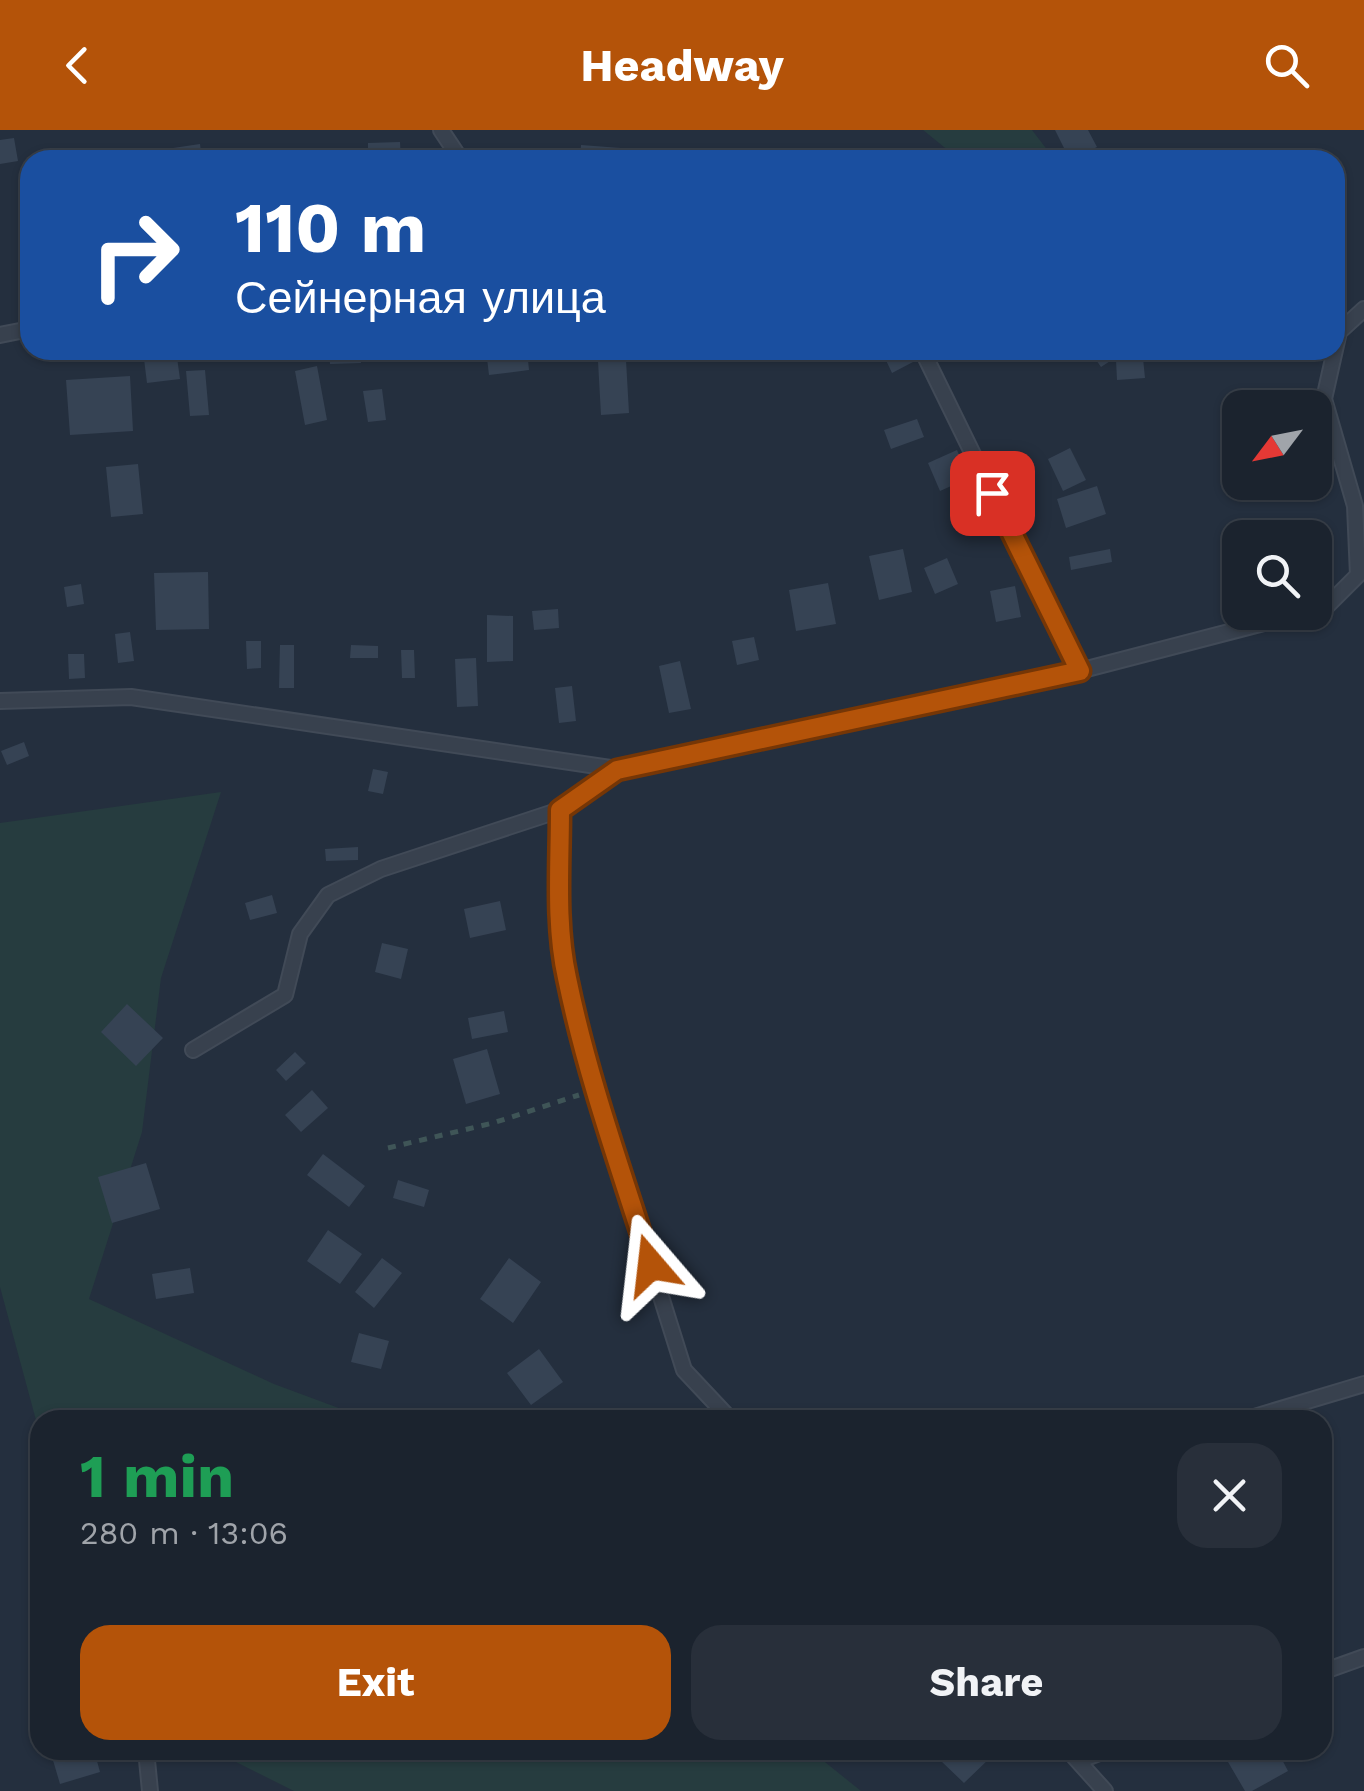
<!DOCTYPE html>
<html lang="en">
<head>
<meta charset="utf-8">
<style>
  body { margin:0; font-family:"Work Sans",sans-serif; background:#282f3a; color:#f1f3f6; height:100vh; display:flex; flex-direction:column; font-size:38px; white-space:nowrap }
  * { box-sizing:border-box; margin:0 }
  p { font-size:32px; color:#a0a4aa }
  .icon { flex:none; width:55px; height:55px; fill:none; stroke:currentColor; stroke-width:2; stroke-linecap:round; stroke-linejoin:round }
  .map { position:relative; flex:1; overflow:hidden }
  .panel { position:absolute; left:30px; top:1280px; width:1302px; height:350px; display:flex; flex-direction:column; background:#1b232e; border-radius:30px; box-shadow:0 2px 8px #0004,0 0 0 2px #39404a }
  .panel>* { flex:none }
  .hud { position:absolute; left:20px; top:20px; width:1325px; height:210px; border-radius:30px; box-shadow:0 2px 8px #0004,0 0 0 2px #39404a; background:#1a4fa0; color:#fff; overflow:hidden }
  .needle { width:65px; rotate:238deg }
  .buttons { position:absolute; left:1222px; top:260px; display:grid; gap:20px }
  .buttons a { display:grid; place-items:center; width:110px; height:110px; border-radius:20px; background:#1b232e; box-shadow:0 2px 8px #0004,0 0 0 2px #39404a; font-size:50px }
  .pin { position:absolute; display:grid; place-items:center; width:85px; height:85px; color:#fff; margin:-42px; border-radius:20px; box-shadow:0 5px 15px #0006 }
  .me { position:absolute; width:110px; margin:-55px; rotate:343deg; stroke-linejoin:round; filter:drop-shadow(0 0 8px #0008) }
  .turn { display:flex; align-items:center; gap:35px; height:210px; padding:0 50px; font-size:45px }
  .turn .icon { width:130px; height:130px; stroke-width:2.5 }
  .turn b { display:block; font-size:70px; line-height:85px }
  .round { display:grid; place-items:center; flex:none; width:105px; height:105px; border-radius:30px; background:#282f3a }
  .overview { display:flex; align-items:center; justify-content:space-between; height:170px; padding:0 50px }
  h1 { font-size:60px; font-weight:700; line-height:75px; color:#1e9e55 }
  .cta { display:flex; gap:20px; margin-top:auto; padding:20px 50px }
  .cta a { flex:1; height:115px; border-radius:30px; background:#b45309; color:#fff; font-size:40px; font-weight:700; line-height:115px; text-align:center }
  .cta a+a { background:#282f3a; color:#f1f3f6 }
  header { display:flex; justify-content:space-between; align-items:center; height:130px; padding:0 50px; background:#b45309; color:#fff; font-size:45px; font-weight:700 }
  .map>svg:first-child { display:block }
  .green { fill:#263c3f }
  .building { fill:#364354 }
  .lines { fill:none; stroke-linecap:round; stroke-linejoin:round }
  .lane-casing { stroke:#414a57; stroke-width:18 }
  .path { stroke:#3f5557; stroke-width:5; stroke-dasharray:8 8; stroke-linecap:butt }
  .lane { stroke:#38414e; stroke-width:14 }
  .route-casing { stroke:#753606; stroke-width:25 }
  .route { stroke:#b45309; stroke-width:18 }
</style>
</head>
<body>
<header><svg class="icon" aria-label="back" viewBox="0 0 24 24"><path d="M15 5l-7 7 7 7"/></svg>Headway<svg class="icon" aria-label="search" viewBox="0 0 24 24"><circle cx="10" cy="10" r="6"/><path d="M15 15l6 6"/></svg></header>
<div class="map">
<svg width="1364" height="1661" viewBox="0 0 1364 1661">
  <rect width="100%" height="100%" fill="#242f3e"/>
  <path class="green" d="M923,0H1032L1055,30H960Z
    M221,662L161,848L142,1002L89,1169L274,1254L371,1290H40V1305L0,1157V693Z
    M212,1620H810L861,1661H294Z"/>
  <path class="building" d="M1055,0H1088L1097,17L1070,30Z
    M14,8L18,31L0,34V10Z
    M400,12L401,30H368V13Z
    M200,14L202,30H175L173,18Z
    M581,15L621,18L620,30H580Z
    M30,131V176H29L18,134Z
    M176,220L180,249L147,253L143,221Z
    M329,220H360L361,233L330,234Z
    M486,220H527L529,240L489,245Z
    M669,220H693L694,229L670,232Z
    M710,220H763V222L712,230Z
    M891,220H906L913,232L892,243L883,224Z
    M1089,220H1127L1101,237Z
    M1143,228L1145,248L1117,250L1116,230Z
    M626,230L629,283L601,285L598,231Z
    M317,236L327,290L305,295L295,241Z
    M205,240L209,285L190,286L186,241Z
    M130,246L133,301L70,305L66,250Z
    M382,259L386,290L368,292L363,261Z
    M917,289L924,307L891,319L884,300Z
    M1070,318L1086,350L1063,361L1048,329Z
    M957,320L969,348L940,361L928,333Z
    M138,334L143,384L111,387L106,337Z
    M1097,356L1106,384L1066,398L1057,369Z
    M903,419L912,462L879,470L869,426Z
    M1110,419L1112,432L1071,440L1069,427Z
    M947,428L958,454L935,464L924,438Z
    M208,442L209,499L156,500L154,443Z
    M828,453L836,494L796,501L789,460Z
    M81,454L84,474L67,477L64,457Z
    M1015,456L1021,487L996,492L990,461Z
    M558,479L559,498L534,500L532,481Z
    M487,485L513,486V531L487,532Z
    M130,502L134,531L118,533L115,504Z
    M754,507L759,530L737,535L732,511Z
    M246,511H261V538L247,539Z
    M280,515H294V558H279Z
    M351,515L378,516V528H350Z
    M401,520H414L415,548H402Z
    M68,524H84L85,548L69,549Z
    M476,528L478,576L457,577L455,529Z
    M680,531L691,579L669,583L659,536Z
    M572,556L576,591L559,593L555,558Z
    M24,612L29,626L7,635L1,621Z
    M373,639L388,642L383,664L368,661Z
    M358,717V730L326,731L325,719Z
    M272,765L277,783L250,790L245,773Z
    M500,771L506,800L470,808L464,779Z
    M382,813L408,819L401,849L375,842Z
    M127,874L163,908L136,936L101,902Z
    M504,881L508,902L472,909L468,888Z
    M487,919L500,964L466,974L453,929Z
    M295,922L306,933L286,951L276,940Z
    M312,960L328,978L301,1002L285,985Z
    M323,1024L365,1056L349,1077L307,1045Z
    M146,1033L160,1079L112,1093L98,1047Z
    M398,1050L429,1060L424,1077L393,1068Z
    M328,1100L362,1124L340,1154L307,1131Z
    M382,1128L402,1143L374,1178L355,1162Z
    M509,1128L541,1152L513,1193L480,1169Z
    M190,1138L194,1163L156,1169L152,1144Z
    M359,1203L389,1211L381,1239L351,1232Z
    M539,1219L563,1252L531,1275L507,1243Z
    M50,1620H94L100,1642L60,1654Z
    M952,1620H984L991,1627L964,1653L941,1631Z
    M1221,1620H1277L1288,1641L1252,1661H1245Z"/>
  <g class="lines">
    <defs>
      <path id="lane" d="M441,0L461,30
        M0,205L30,199
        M922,220L1079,541
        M1315,480L1325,478L1358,445L1355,376L1324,269L1339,202L1364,179
        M0,571L131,567L617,639
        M193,920L285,865L300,804L328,765L381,739L560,680
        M731,1290L684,1240L596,959L566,845L559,764L560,680L617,639L1079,541L1306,482
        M1244,1290L1364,1254
        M1322,1542L1364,1527
        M146,1620L150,1661
        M1068,1620L1105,1661
        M1078,1631L1107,1620"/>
    </defs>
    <use href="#lane" class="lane-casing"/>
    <path class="path" d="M388,1018L493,993L579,965"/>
    <use href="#lane" class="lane"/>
  </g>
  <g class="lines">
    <defs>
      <path id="route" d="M651,1135C621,1040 587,946 567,848C555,794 560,735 560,680L617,640L1080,541L992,363"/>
    </defs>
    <use href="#route" class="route-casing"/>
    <use href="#route" class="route"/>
  </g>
</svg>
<div class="buttons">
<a><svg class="needle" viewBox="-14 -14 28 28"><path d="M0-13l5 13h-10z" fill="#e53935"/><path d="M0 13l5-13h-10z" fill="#a0a4aa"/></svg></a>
<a><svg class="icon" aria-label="search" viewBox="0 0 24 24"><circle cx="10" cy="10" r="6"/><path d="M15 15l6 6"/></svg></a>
</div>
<div class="pin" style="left:992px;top:363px;background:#d93025"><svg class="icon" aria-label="arrive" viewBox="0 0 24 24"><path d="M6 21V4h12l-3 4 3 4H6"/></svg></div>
<svg class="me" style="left:651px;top:1135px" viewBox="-20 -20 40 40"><path d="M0-17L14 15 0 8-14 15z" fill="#b45309" stroke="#fff" stroke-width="4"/></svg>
<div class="hud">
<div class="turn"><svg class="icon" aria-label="right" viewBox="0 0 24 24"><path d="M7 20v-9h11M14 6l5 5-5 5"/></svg><div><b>110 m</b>Сейнерная улица</div></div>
</div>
<section class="panel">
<div class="overview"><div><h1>1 min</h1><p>280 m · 13:06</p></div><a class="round"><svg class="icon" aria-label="close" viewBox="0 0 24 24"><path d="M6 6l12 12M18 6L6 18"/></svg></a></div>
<div class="cta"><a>Exit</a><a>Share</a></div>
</section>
</div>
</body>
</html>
